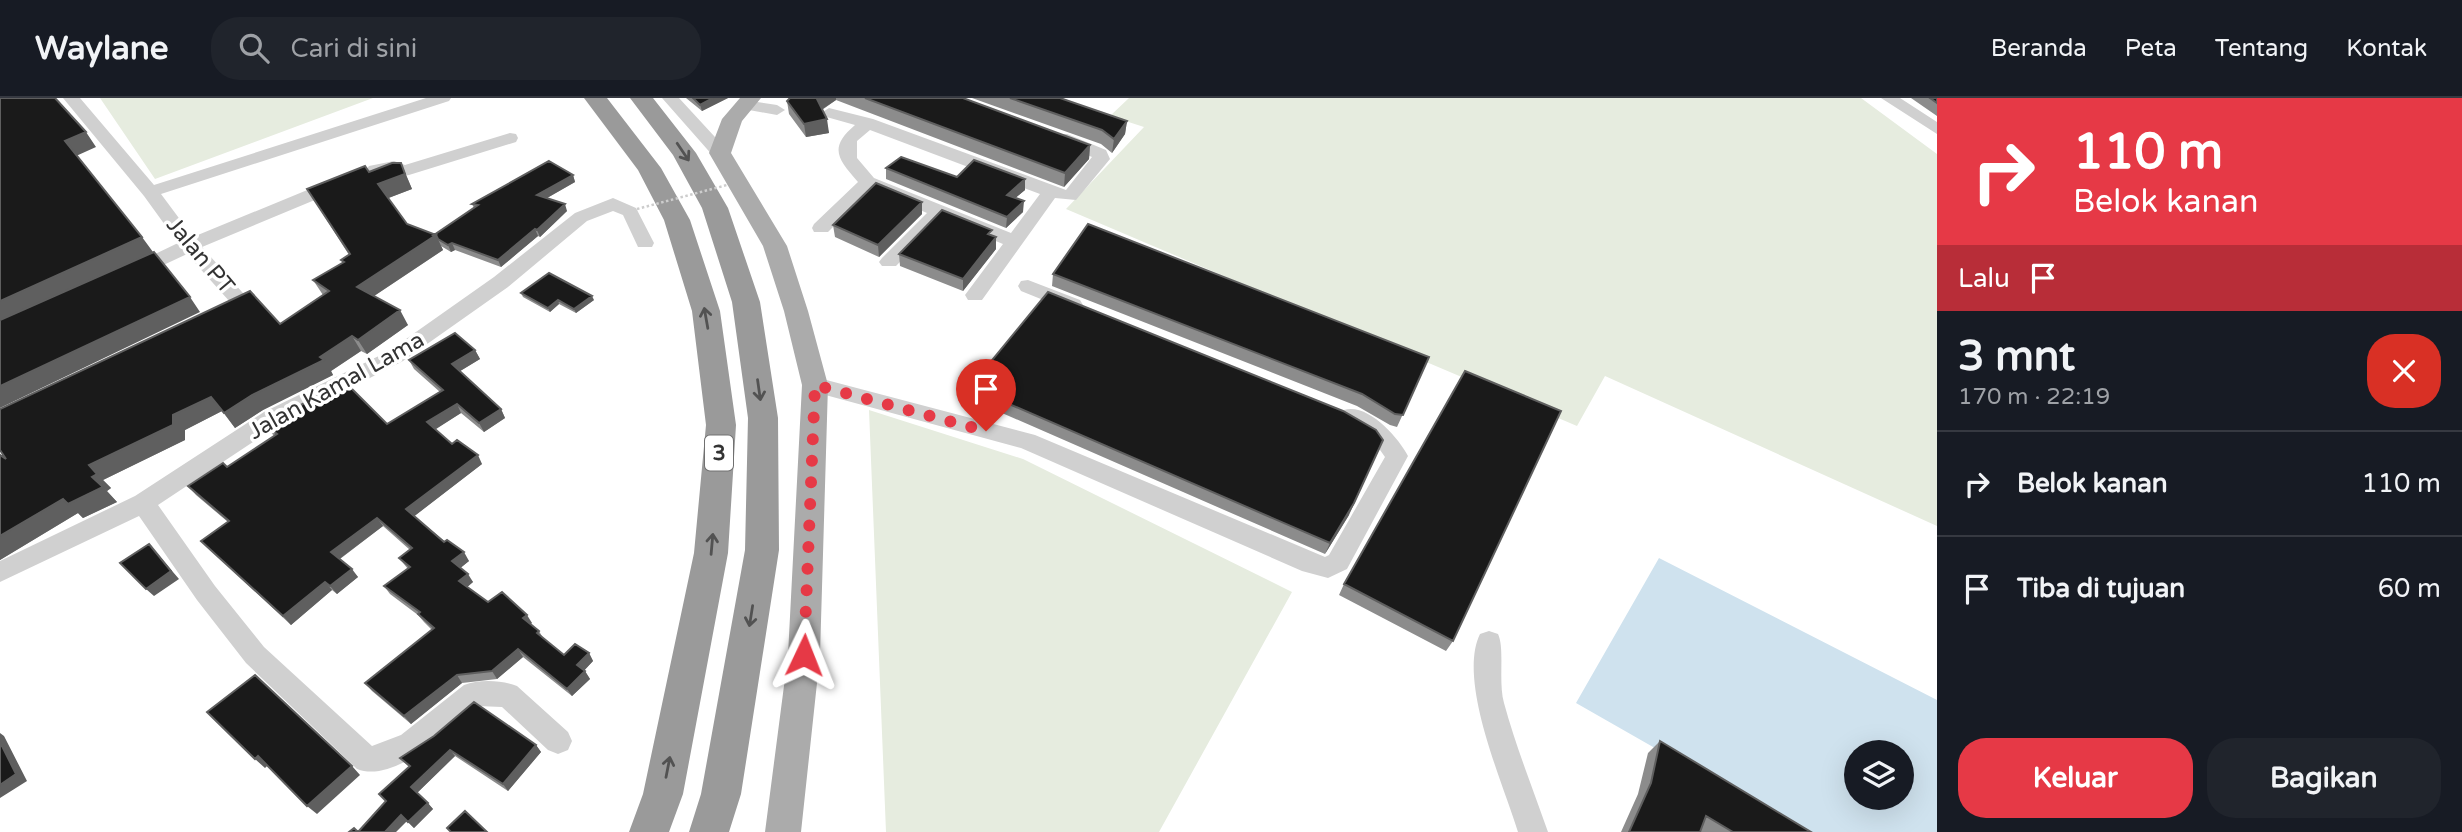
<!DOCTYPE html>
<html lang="id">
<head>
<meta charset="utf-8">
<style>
  body { margin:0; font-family:"Varela Round",sans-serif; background:#20242c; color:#f1f3f6; height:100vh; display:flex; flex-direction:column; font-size:26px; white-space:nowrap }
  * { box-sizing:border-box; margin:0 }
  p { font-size:23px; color:#9ea1a6 }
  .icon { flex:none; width:38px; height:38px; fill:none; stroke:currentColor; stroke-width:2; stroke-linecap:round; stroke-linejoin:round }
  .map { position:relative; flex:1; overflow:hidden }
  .sheet { display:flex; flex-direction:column; background:#171b24; width:525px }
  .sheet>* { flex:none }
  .banner { background:#e63946; color:#fff; overflow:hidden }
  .fabs { position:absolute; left:1844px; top:642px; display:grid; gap:14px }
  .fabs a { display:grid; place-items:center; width:70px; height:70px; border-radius:50%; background:#171b24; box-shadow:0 7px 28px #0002; font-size:35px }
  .pin { position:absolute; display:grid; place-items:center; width:60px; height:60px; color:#fff; margin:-72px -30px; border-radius:50% 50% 50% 0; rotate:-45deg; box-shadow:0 0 7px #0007 }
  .pin .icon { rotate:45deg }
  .me { position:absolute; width:77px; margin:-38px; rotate:2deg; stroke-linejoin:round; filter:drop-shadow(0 0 5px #0008) }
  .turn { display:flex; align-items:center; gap:24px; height:147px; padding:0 21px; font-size:32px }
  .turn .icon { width:91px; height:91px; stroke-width:2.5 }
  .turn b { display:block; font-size:49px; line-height:60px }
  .then { display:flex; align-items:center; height:66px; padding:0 21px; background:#0003; gap:14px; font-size:26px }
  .round { display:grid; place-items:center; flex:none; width:74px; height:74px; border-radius:28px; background:#20242c }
  .overview { display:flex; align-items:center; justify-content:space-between; height:119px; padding:0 21px }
  h1 { font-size:42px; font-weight:700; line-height:52px }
  .cta { display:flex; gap:14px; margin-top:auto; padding:14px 21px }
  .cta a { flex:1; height:80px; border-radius:28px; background:#e63946; color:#fff; font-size:28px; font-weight:700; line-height:80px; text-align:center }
  .cta a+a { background:#20242c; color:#f1f3f6 }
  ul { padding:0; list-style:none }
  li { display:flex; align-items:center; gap:21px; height:105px; padding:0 21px; border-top:2px solid #363941 }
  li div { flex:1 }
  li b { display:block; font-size:26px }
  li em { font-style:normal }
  header { display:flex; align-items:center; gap:42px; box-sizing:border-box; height:98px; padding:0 35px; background:#171b24; border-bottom:2px solid #363941 }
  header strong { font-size:33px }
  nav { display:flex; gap:38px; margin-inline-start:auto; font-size:24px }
  .search { width:490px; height:63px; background:#20242c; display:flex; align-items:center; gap:18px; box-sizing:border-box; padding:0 24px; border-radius:28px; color:#9ea1a6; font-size:26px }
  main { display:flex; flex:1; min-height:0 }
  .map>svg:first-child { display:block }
  .green { fill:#e6ecdf }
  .water { fill:#cfe2ee; fill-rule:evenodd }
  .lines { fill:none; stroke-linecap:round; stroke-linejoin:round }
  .minor { fill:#d0d0d0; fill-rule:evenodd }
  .major { fill:#ababab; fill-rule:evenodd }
  .highway { fill:#9a9a9a; fill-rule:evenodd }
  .path-bridge { stroke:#cdcdcd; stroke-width:2.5; stroke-dasharray:2.5 2.5; stroke-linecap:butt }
  .wall { fill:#8c8c8c }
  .shaded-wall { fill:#5f5f5f }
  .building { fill:#1a1a1a; stroke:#5f5f5f; stroke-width:2 }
  .oneway { stroke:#525252 }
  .route { stroke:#e63946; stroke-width:12; stroke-dasharray:0 21.6 }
  .labels { text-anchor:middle; stroke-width:7; stroke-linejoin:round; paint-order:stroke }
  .shield { fill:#fff; stroke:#707070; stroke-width:2 }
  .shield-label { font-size:21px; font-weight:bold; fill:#333 }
  .street-label { font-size:23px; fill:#333; stroke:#fff }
</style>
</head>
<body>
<header>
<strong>Waylane</strong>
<div class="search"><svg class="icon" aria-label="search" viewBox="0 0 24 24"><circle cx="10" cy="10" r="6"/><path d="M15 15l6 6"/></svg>Cari di sini</div>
<nav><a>Beranda</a><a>Peta</a><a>Tentang</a><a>Kontak</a></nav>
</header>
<main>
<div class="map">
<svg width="1937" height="734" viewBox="0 0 1937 734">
  <rect width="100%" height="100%" fill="#fff"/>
  <path class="green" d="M100,0H373L155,81Z
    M1129,0H1861L1937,56V428L1605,278L1577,328L1066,111L1144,29L1110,18Z
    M869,312L1023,361L1292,494L1159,734H886Z"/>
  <path class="water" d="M1659,460L1937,602V734H1802L1576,605ZM1857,654H1902V700H1857Z"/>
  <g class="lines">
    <path class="minor" d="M63,0H80L154,87L426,0H451L449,3L161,96L193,139L334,81L340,80L349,85L346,89L202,149L250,203C243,216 228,226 213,222L210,217L213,212L230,204L187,156L140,178H126L123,174L126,170L178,145L144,98Z
      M662,0H679L726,51L729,55L726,59H714Z
      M1881,0H1900L1937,24V36Z
      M744,2L777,7L785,12L777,17L738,10L736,7Z
      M829,10L873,21L1066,92L1092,59L1055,44L1053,40L1055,36H1067L1106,52L1110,61L1076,102L1055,100L982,202H968L965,197L1003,146L942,121L896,168H882L879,164L882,160L927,115L871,91L828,134H814L812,130L814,126L858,84C838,61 828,50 855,27L823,18L821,15ZM870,32L1040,96L1011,135L874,80L857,60V43Z
      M510,35L516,36L518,40L516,44L409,77L403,78L392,74L375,77L366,72L369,68L394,63L405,67Z
      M613,100L636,110L654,145L652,149H638L623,117L613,113L587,123L508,189L403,263L280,326L158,407L215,488L264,549L372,648L401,637L464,587C479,581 502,582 517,588L568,634L572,643L568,652L558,656L548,652L502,609L478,608C451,631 395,686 357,671L246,565L197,502L139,418L0,484V463L135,398L264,314L389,253L494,179L575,115Z
      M1028,182L1080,202L1083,207L1080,212L1073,214L1021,193L1018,188L1021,183Z
      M815,279L1035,337L1325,459L1329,457L1385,359L1373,342L1344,324L1341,318L1344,312C1368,305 1398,339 1408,358L1347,471L1328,480L1302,473L1021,350L807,292L804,287L807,282Z
      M1489,533L1498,536C1505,551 1498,584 1504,605C1516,649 1533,691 1548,734H1518C1503,685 1457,583 1480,536Z"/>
    <path class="major" d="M740,0H761L742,23L731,55L787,148L808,213L828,287L820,557L801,734H765L788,557L802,287L784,213L763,148L709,55L722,21Z"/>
    <path class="highway" d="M584,0H607L661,70L690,122L720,213L736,327L728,455L683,696L669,734H629L643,696L694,455L706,327L692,213L664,122L638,72Z
      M630,0H653L696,55L728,110L760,204L778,320L779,452L741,696L729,734H689L701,696L745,452L748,320L732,204L702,110L673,57Z"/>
    <path class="path-bridge" d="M637,111L727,87"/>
  </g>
  <path class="wall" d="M686,0H728L702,13Z
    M790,0H963L1090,47L1089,61L1064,89L836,2L822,12L829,35L806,39L789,16L787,3Z
    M972,0H1060L1127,23L1125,36L1112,55L1101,46Z
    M1911,0H1937V18Z
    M401,65L412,91L388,100L407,126L434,137L474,110L472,106L573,77L575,84L547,100L567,113L540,139L538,138L501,169L455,152L451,154L441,148L443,152L374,198L408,227L367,256L361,253L331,273L333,277L263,312L235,330L222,313L185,332V342L103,382L111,390L107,393L117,404L83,420L78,415L0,462V357L6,361L280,226L323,197L313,182L343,165L341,162L349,157L307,91Z
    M886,70L957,79L1025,81V92L1015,100L1023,114L1006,130L886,81Z
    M922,104V116L879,159L835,139L833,127Z
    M992,137L996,139V151L963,193L900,168L899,156Z
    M1053,176L1429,259L1397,329L1390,327L1357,308L1052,188Z
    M521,195L594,202L576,215L559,206L550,214L523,199Z
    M475,252L480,261L460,273L501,311L505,320L484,334L461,315L435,331L452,346L482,366L414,418L469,463L460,470L473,484L467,489L488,504L532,525L530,526L539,533L543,540L564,557L589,555L593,563L584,572L590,581L572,598L523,559L497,581L462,585L411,626L372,593L365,585L432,532L424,524L418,517L390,496L384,488L408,471L399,460L410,452L383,428L340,461L358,479L337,496L332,492L291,527L201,443L228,424L196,397L188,388L227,369L274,338L264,326H387L440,294L414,271L409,262Z
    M970,289L1349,417L1325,456L970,301Z
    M1344,486L1453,543L1446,553L1339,497Z
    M434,638L536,647L541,654L508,693L455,658L417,695L433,711L414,730L407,723L358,734L386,704L409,669L400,660Z
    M1660,643L1811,734H1621L1638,696L1648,655Z"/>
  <path class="shaded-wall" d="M713,0H728L702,13L700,7Z
    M818,0H836V2L818,14L817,1Z
    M827,21L829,35L806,39L804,26Z
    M1127,23L1125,36L1112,55L1114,41Z
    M86,34L96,49L76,58L65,43Z
    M1090,47L1089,61L1064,89L1065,75Z
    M401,65L412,91L386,101L378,86Z
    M573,77L575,84L540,104L537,97Z
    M1025,81V92L1006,108L1007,97Z
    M1024,103L1023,114L1006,130L1007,119Z
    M922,104V116L879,159L878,147Z
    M565,106L567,113L540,139L537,132Z
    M535,131L538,138L501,169L498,162Z
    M436,137L443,152L365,204L357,189Z
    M142,139L153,154L0,224V203Z
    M996,139V151L963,193V181Z
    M452,145L455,152L451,154L448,147Z
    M592,198L594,202L576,215L574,211Z
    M190,199L200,214L0,310V288Z
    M558,202L559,206L550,214L548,210Z
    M400,212L408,227L367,256L358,242Z
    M352,238L361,253L331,273L333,277L263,312L235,330L224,315L252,297L320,259Z
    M475,252L480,261L457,275L452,266Z
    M211,299L222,313L185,332V342L103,382L111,390L107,393L92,379L89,367L173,317Z
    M457,306L461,315L433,333L427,324Z
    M501,311L505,320L484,334L479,325Z
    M1383,342L1349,417L1325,456L1330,445Z
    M478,357L482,366L412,420L406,411Z
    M103,389L117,404L83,420L78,415L0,462V438L63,401Z
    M377,420L383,428L338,462L331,454Z
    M149,446L179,481L154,498L146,491Z
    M464,454L469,463L458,472L452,463Z
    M352,471L358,479L337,496L330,488Z
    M468,476L473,484L465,491L459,483Z
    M325,484L332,492L291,527L283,518Z
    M527,517L532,525L528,528L523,520Z
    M518,551L523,559L497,581L492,573Z
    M589,555L593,563L582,575L577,567Z
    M585,573L590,581L572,598L567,591Z
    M457,577L462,585L411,626L404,618Z
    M0,635L4,638L27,683L0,700Z
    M536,647L541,654L508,693L503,686Z
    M450,652L455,658L417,695L411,689Z
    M258,658L268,667L265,670L255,661Z
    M352,668L360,677L317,716L307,708Z
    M428,705L433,711L414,730L408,724Z
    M401,717L407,723L396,734H385Z"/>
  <path class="building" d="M0,0H55L86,34L65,43L142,139L0,203Z
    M693,0H713L700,7Z
    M790,0H818L817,1L827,21L804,26L787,3Z
    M865,0H963L1090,47L1065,75Z
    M1010,0H1060L1127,23L1114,41L1102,32Z
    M1930,0H1937V5Z
    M901,59L957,79L974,62L1025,81L1007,97L1024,103L1007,119L886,70Z
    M549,63L573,77L537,97L565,106L537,132L535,131L498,162L452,145L448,147L438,141L436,137H434L478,107L472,106Z
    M392,65H401L405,76L378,86L407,126L436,137L357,189L400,212L358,242L352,238L320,259L324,262L252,297L224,315L211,299L173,317V327L89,367L97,376L92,379L103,389L68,406L63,401L0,438V357L6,361L0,352V311L250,193L280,226L329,193L313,182L344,164L341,162L350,156L307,91L365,68L369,74Z
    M876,85L922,104L878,147L833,127Z
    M942,112L992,132L988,136L996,139L963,181L899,156Z
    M1088,126L1429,259L1403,317L1395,316L1362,296L1053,176Z
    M154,154L190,199L0,288V222Z
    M549,175L592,198L574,211L558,202L548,210L521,195Z
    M1048,194L1343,313L1376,332L1383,342L1354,405L1330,445L970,289Z
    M455,235L475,252L452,266L501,311L479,325L457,306L427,324L452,346L457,342L478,357L406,411L444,444L447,442L464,454L452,463L468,476L459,483L488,504L502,494L527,517L523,520L539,533L537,535L564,557L575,546L589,555L577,567L585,573L567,591L518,551L492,573L457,577L404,618L365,585L434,530L418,516L420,514L384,488L410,469L399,460L412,450L377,420L331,454L352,471L330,488L325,484L283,518L201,443L229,423L188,388L223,365L227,369L277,336L264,326L345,284L387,326L443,292L409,262Z
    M1465,273L1561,313L1453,543L1344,486Z
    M149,446L171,473L146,491L120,465Z
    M255,577L352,668L307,708L258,658L255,661L207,614Z
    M474,604L536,647L503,686L450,652L411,689L428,705L408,724L401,717L385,734H349L354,730L358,734L386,703L379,696L410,668L400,660L434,638Z
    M1660,643L1811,734H1733L1706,718L1700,734H1629L1651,685Z
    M0,644L16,676L0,687Z
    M465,713L487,734H451L447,730Z"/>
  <defs><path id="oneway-shaft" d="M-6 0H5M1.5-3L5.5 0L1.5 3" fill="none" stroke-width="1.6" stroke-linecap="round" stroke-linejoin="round" transform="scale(1.75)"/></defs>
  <g class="oneway">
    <use href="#oneway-shaft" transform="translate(683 54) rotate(56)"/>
    <use href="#oneway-shaft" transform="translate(706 220) rotate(-100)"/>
    <use href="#oneway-shaft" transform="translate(759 292) rotate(82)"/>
    <use href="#oneway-shaft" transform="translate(712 446) rotate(-85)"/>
    <use href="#oneway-shaft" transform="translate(751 518) rotate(99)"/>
    <use href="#oneway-shaft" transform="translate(668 669) rotate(-79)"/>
  </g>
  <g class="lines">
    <path class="route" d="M804,557L815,287L986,333"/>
  </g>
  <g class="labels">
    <rect class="shield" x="705" y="337.5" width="28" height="35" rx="5"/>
    <g class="shield-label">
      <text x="719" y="362">3</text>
    </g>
    <g class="street-label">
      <text transform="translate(201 157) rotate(50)" y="8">Jalan PT</text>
      <text transform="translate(336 287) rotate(-29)" y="8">Jalan Kamal Lama</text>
    </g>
  </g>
</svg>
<div class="fabs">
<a><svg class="icon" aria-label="layers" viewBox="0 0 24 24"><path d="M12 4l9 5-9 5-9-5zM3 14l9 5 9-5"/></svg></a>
</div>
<div class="pin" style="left:986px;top:333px;background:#d93025"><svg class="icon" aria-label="arrive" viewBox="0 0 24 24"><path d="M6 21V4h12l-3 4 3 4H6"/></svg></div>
<svg class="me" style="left:804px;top:557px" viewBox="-20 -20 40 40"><path d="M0-17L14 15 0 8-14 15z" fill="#e63946" stroke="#fff" stroke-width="4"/></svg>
</div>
<section class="sheet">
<div class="banner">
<div class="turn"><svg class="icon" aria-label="right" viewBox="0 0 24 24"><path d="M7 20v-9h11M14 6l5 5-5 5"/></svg><div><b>110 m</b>Belok kanan</div></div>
<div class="then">Lalu<svg class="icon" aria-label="arrive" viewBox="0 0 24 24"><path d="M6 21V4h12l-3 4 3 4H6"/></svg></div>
</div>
<div class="overview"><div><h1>3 mnt</h1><p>170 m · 22:19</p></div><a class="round" style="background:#d93025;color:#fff"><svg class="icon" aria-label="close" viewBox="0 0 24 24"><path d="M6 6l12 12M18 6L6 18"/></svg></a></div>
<ul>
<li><svg class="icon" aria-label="right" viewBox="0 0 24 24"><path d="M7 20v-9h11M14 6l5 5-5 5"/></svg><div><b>Belok kanan</b></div><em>110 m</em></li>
<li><svg class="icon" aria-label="arrive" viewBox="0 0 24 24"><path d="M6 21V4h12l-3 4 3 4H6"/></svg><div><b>Tiba di tujuan</b></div><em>60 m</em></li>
</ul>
<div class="cta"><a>Keluar</a><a>Bagikan</a></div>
</section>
</main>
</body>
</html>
